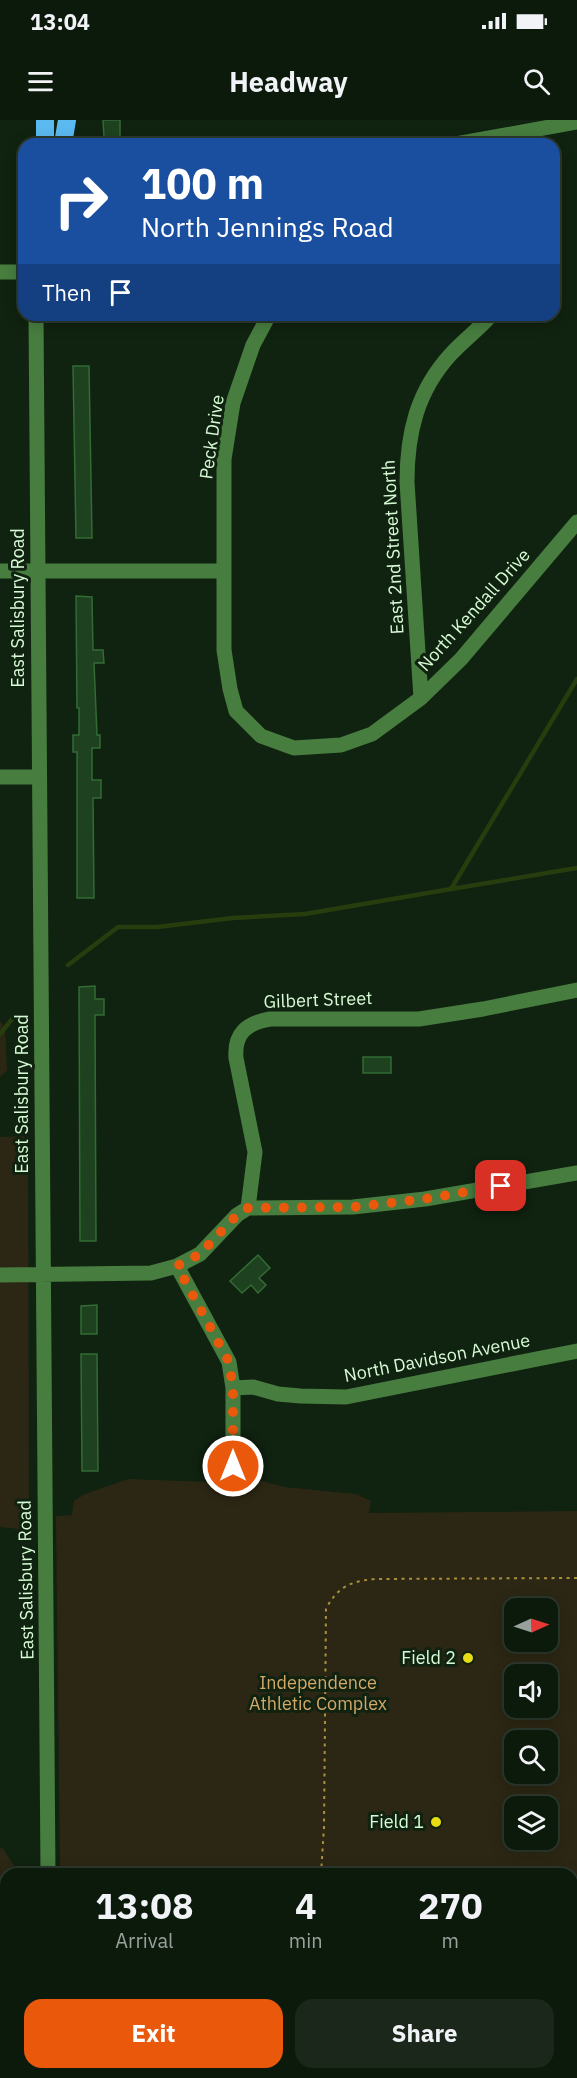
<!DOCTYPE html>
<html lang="en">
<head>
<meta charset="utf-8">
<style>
  body { margin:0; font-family:"IBM Plex Sans",sans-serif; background:#1a271a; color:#f1f3f6; height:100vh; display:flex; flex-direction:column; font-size:22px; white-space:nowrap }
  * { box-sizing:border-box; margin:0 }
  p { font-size:20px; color:#9aa19d }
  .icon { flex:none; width:33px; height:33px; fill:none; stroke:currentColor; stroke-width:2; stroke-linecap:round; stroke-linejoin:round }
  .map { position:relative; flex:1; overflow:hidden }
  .drawer { position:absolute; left:0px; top:1748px; width:578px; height:212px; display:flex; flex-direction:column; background:#0c1a0c; border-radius:18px 18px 0 0; box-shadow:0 3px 15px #0003,0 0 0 2px #2c382d }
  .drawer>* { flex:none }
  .top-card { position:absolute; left:18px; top:18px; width:542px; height:183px; border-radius:18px; box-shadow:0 3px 15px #0003,0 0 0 2px #2c382d; background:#1a4fa0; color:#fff; overflow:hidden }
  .needle { width:39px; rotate:87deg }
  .fabs { position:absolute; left:504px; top:1478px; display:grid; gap:12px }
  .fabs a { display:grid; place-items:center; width:54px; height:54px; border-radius:12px; background:#0c1a0c; box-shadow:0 3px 15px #0003,0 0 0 2px #2c382d; font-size:30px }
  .pin { position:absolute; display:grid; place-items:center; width:51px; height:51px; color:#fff; margin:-26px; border-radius:12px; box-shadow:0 3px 9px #0006 }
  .me { position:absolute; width:66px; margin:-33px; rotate:0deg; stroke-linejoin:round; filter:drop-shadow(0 0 4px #0008) }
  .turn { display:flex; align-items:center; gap:21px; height:126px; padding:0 24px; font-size:27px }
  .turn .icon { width:78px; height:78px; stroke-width:2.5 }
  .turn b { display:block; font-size:42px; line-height:51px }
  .then { display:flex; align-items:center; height:57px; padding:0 24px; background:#0003; gap:12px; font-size:22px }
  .eta { display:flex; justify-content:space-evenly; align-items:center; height:102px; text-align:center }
  .eta b { font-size:36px; font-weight:700; line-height:42px }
  .cta { display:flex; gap:12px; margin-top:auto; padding:12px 24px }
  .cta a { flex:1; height:69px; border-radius:18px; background:#ea580c; color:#fff; font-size:24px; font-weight:700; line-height:69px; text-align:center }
  .cta a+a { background:#1a271a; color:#f1f3f6 }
  .status { display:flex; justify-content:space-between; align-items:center; height:42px; padding:0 30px; background:#0c1a0c; direction:ltr }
  .status svg { height:16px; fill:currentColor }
  header { display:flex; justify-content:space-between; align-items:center; height:78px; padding:0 24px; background:#0c1a0c; font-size:27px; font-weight:700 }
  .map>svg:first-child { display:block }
  .green { fill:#2c2714; fill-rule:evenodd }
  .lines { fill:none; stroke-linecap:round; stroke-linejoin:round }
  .stream { stroke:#273d0e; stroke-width:4.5 }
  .building { fill:#1e421f; stroke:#326b34; stroke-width:1.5 }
  .path { stroke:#ab923a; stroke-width:2; stroke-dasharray:3 4.5; stroke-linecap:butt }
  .minor { stroke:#477d3f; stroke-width:15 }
  .highway { stroke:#5bbaf0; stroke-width:18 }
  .route { stroke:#ea580c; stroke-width:10; stroke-dasharray:0 18 }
  .poi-dot { fill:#e8dc15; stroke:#102210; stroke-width:2 }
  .labels { text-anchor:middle; stroke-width:6; stroke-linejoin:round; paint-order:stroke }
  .street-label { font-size:18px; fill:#d7fbd5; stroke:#102210 }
  .poi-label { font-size:18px; fill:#d7fbd5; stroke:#102210; text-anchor:end }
  .park-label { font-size:18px; fill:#d5a868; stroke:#102210 }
</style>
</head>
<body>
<div class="status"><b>13:04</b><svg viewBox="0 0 49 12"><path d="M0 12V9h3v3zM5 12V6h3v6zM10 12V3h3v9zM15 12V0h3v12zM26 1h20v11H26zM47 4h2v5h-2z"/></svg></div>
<header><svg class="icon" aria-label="menu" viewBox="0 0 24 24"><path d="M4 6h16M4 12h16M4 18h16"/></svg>Headway<svg class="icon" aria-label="search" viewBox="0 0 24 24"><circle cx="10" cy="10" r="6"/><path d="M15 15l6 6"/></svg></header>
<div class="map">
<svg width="577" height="1958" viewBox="0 0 577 1958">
  <rect width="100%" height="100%" fill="#102210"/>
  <path class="green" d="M0,901L5,908L7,950L0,957Z
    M28,1016L29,1410L0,1407V1017Z
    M252,1358L284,1367L356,1374L371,1381L369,1393L577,1391V1958H62V1953H572V1754L60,1753L56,1396L72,1395L74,1381L85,1374L128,1359L210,1362ZM514,1488H548V1521H514ZM514,1554H548V1587H514ZM514,1620H548V1653H514ZM514,1686H548V1719H514Z
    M2,1727L19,1753L6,1754V1953H36L37,1958H0V1729Z"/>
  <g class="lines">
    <path class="stream" d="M451,769L577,748
      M68,845L118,807H157L233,798L305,794L451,769L577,559
      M0,914L13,898"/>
  </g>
  <path class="building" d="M103,0H120V17H104Z
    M73,246H89L92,418H76Z
    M76,476L92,477L93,530H103L104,543H94L97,615H100V628H92V660H101V678H93L94,778H77V632H73V615H79V588H77Z
    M95,866V879H104V895H95L96,1121H80L79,867Z
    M363,937H391V953H363Z
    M258,1135L270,1148L259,1158L266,1165L258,1173L251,1165L242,1173L230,1161Z
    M97,1185V1214H81V1186Z
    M81,1234H97L98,1351H82Z"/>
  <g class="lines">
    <path class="path" d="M321,1754L324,1707L326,1489C337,1467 351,1461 375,1459L577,1458
      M572,1823H577
      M0,1853H6"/>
    <path class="minor" d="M456,24L577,2
      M0,152H24
      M36,195L48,1754
      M269,195L253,225L233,283L224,339V530L230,569L236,591L261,616L294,628L341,625L372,614L421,578L461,539L577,402
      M0,451H224
      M421,578L407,362C407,313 417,271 451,234C464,220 479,209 491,195
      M0,657H38
      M248,1088L255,1032L236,938C234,913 247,903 270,899H419L483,889L577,870
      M177,1146L229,1242L233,1268V1346
      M0,1155L151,1153L177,1146L200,1134L237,1095L248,1088L353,1087L425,1079L577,1053
      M233,1268L253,1267L278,1274L300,1276L346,1277L577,1231
      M572,1868V1894
      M572,1946H577
      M53,1953V1958
      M347,1953L361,1958
      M425,1953L448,1956L509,1953"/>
    <path class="highway" d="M45,0V24
      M63,24L67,0"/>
  </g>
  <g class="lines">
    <path class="route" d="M233,1346V1268L229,1242L177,1146L200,1134L237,1095L248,1088L353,1087L424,1079L501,1066"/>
  </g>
  <g class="poi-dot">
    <circle cx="468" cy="1538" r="6"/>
    <circle cx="436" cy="1702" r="6"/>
  </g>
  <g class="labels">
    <g class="street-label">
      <text transform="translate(212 317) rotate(-82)" y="6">Peck Drive</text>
      <text transform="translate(393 427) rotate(-93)" y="6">East 2nd Street North</text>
      <text transform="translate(18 488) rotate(-90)" y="6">East Salisbury Road</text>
      <text transform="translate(474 490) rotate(-48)" y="6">North Kendall Drive</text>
      <text transform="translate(318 880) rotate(-2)" y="6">Gilbert Street</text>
      <text transform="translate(22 974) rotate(-90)" y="6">East Salisbury Road</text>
      <text transform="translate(437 1238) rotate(-11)" y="6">North Davidson Avenue</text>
      <text transform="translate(26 1460) rotate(-91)" y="6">East Salisbury Road</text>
    </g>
    <g class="poi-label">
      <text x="456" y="1544">Field 2</text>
      <text x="424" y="1708">Field 1</text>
    </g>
    <g class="park-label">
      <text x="318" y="1569">Independence<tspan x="318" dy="21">Athletic Complex</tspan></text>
    </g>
  </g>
</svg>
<div class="fabs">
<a><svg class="needle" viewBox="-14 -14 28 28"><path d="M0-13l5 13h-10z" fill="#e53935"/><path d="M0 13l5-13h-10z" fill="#9aa19d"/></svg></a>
<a><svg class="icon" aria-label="sound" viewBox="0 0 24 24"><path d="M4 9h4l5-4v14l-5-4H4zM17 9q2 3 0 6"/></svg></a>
<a><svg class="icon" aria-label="search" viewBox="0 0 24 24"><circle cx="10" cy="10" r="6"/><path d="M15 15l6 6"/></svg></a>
<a><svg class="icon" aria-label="layers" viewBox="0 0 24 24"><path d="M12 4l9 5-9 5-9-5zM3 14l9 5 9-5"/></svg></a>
</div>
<div class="pin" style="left:501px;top:1066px;background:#d93025"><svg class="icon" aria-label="arrive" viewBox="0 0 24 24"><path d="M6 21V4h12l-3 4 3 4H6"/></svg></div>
<svg class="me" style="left:233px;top:1346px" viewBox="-20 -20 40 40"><circle r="17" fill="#ea580c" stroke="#fff" stroke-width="3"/><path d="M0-11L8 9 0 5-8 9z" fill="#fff"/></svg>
<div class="top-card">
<div class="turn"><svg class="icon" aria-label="right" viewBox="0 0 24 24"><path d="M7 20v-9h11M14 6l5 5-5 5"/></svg><div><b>100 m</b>North Jennings Road</div></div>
<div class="then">Then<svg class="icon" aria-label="arrive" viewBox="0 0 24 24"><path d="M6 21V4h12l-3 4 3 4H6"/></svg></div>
</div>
<section class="drawer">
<div class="eta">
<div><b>13:08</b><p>Arrival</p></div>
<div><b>4</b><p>min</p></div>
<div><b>270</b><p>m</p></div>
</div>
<div class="cta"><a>Exit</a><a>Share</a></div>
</section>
</div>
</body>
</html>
